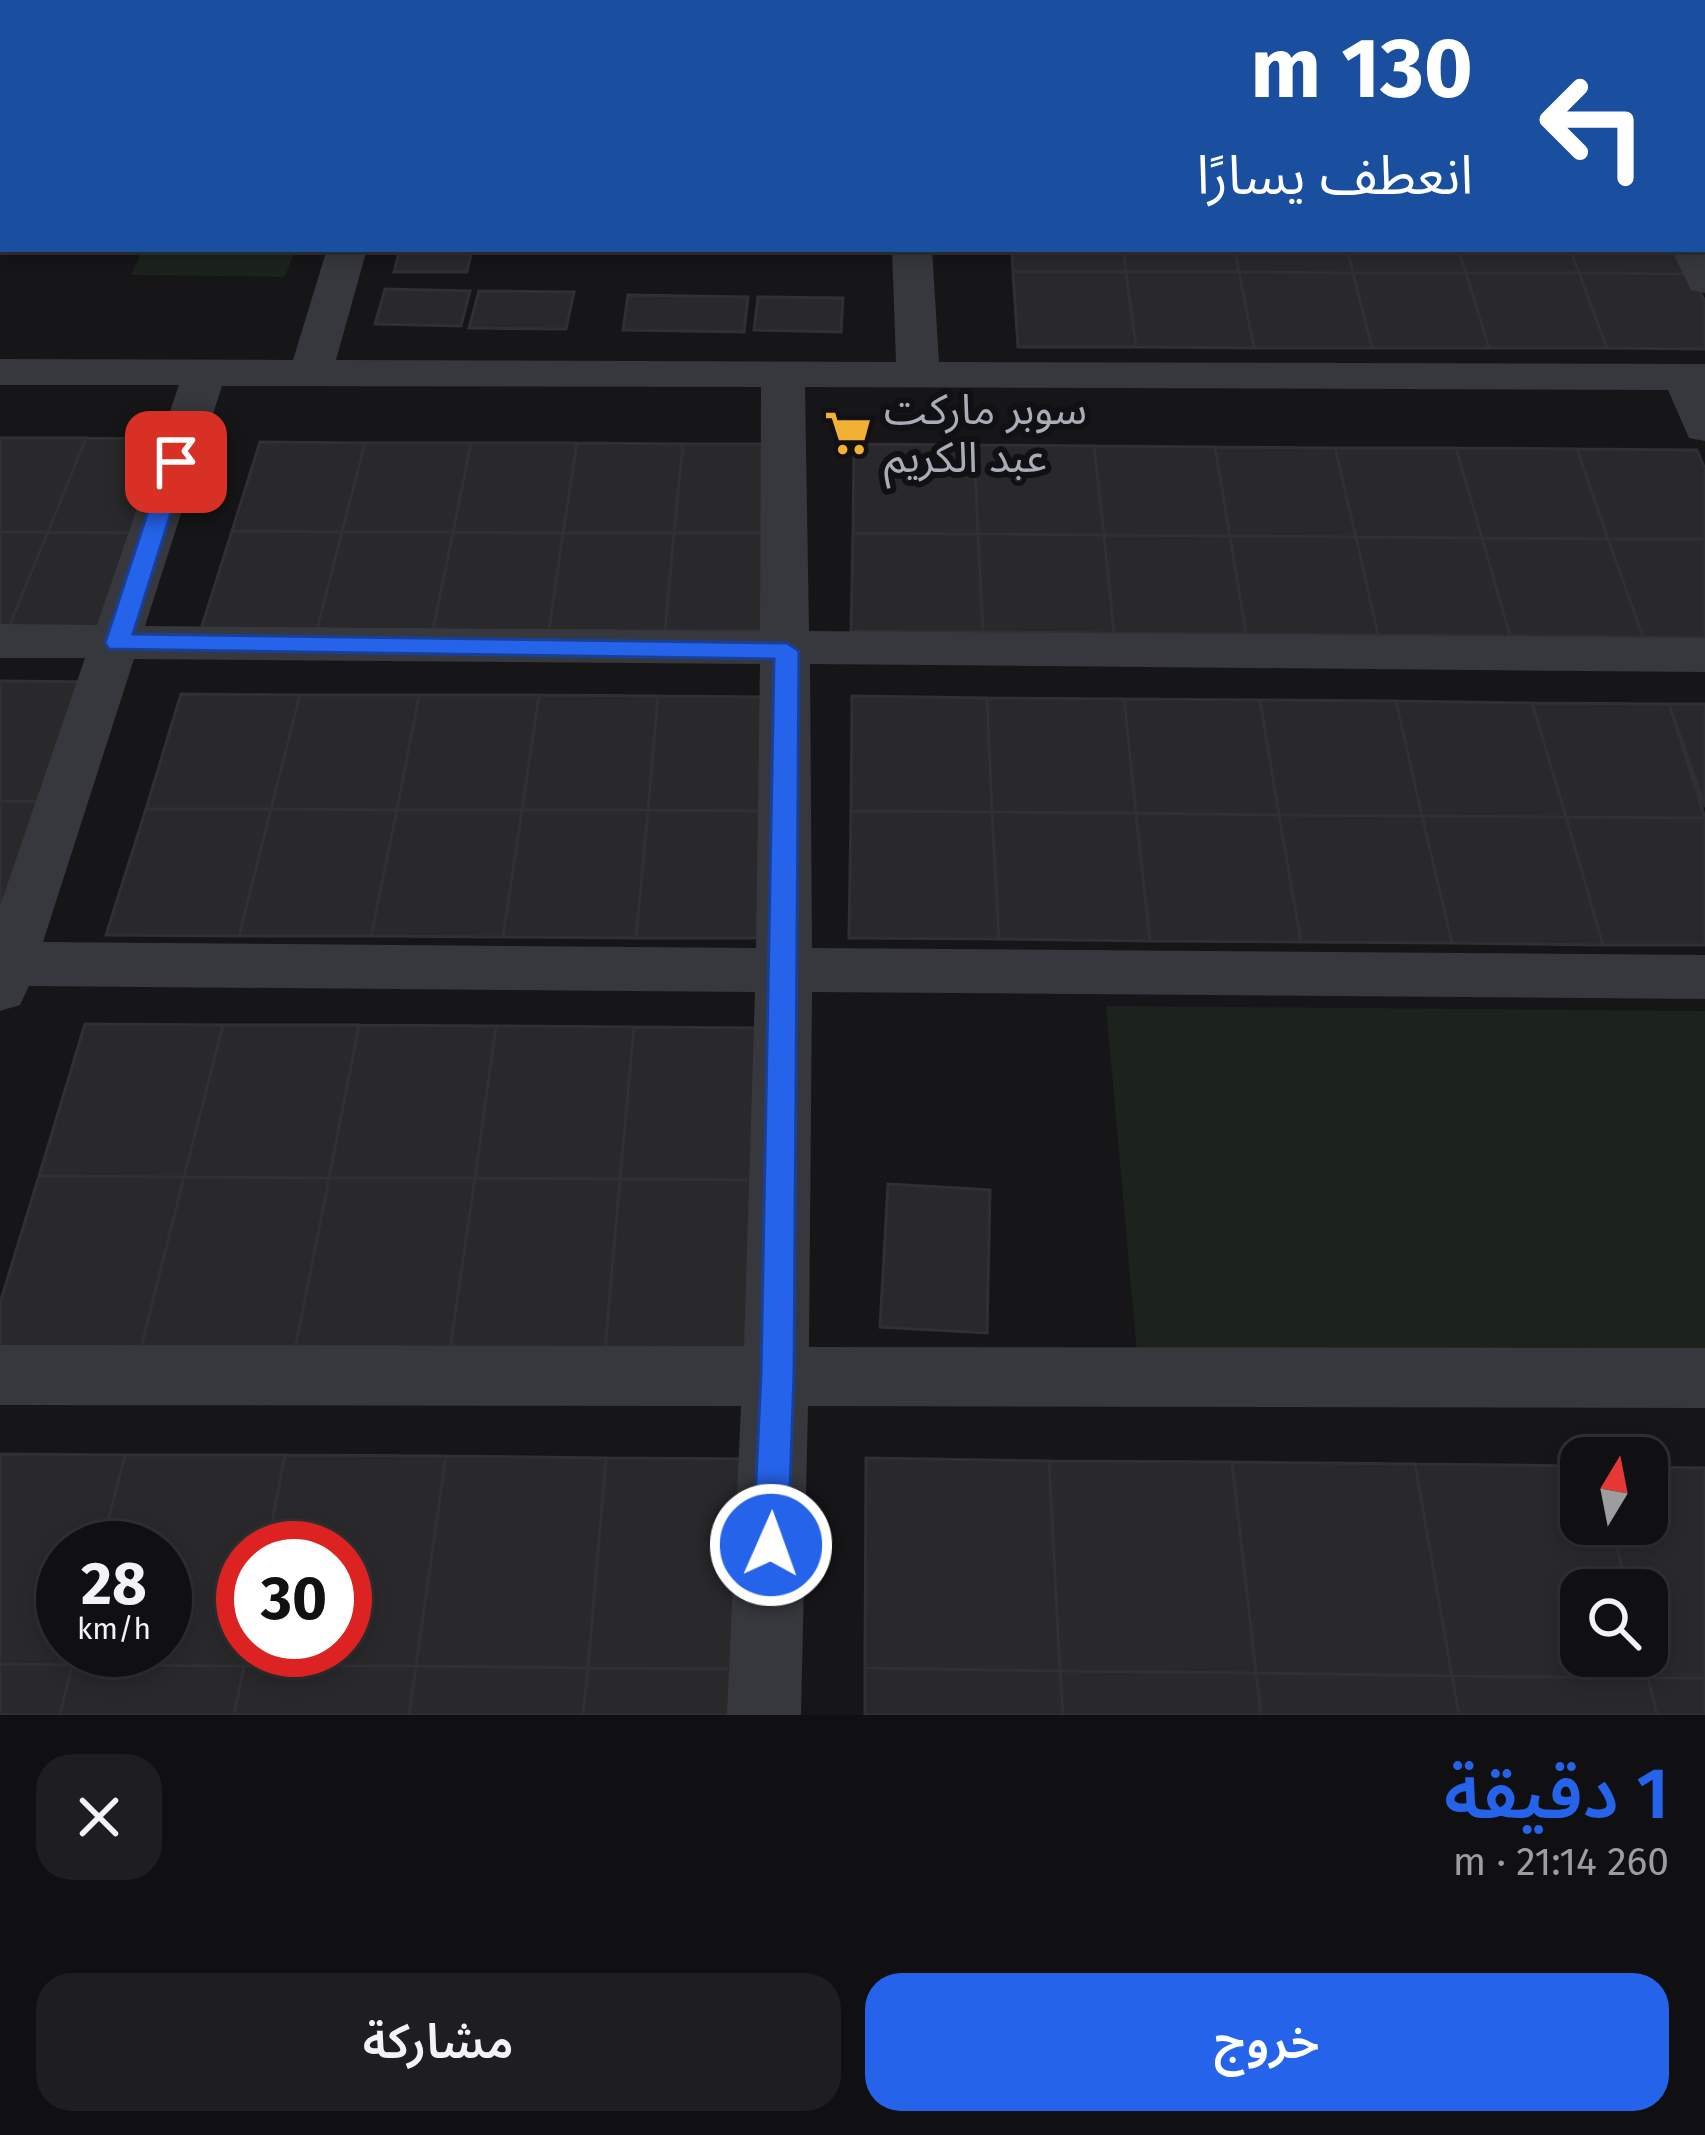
<!DOCTYPE html>
<html lang="ar">
<head>
<meta charset="utf-8">
<style>
  body { margin:0; font-family:"Fira Sans","Noto Sans Arabic",sans-serif; background:#1e1e20; color:#f1f3f6; direction:rtl; height:100vh; display:flex; flex-direction:column; font-size:45px; white-space:nowrap }
  * { box-sizing:border-box; margin:0 }
  p { font-size:39px; color:#9c9d9f }
  .icon { flex:none; width:66px; height:66px; fill:none; stroke:currentColor; stroke-width:2; stroke-linecap:round; stroke-linejoin:round }
  .map { position:relative; height:1715px; overflow:hidden; direction:ltr }
  .side { display:flex; flex-direction:column; background:#101012; flex:1 }
  .side>* { flex:none }
  .guide { position:absolute; left:0px; top:0px; width:1707px; height:252px; box-shadow:0 6px 18px #0003,0 0 0 3px #303032; direction:rtl; background:#1a4fa0; color:#fff; overflow:hidden }
  .needle { width:78px; rotate:10deg }
  .fabs { position:absolute; left:1560px; top:1437px; display:grid; gap:24px }
  .fabs a { display:grid; place-items:center; width:108px; height:108px; border-radius:24px; background:#101012; box-shadow:0 6px 18px #0003,0 0 0 3px #303032; font-size:60px }
  .speed { position:absolute; left:36px; top:1521px; display:flex; gap:24px; font-size:60px; font-weight:700; text-align:center }
  .speed>* { display:grid; place-content:center; width:156px; height:156px; border-radius:50%; background:#101012; box-shadow:0 6px 18px #0003,0 0 0 3px #303032; line-height:1 }
  .speed small { font-size:30px; font-weight:400 }
  .speed .limit { border:18px solid #d22; background:#fff; color:#111 }
  .pin { position:absolute; display:grid; place-items:center; width:102px; height:102px; color:#fff; margin:-51px; border-radius:24px; box-shadow:0 6px 18px #0006 }
  .me { position:absolute; width:132px; margin:-66px; rotate:2deg; stroke-linejoin:round; filter:drop-shadow(0 0 9px #0008) }
  .turn { display:flex; align-items:center; gap:42px; height:252px; padding:0 36px; font-size:54px }
  .turn .icon { width:156px; height:156px; stroke-width:2.5 }
  .turn b { display:block; font-size:84px; line-height:102px }
  .round { display:grid; place-items:center; flex:none; width:126px; height:126px; border-radius:36px; background:#1e1e20 }
  .head { display:flex; align-items:center; justify-content:space-between; height:204px; padding:0 36px }
  h1 { font-size:72px; font-weight:600; line-height:90px; color:#2563eb }
  .cta { display:flex; gap:24px; margin-top:auto; padding:24px 36px }
  .cta a { flex:1; height:138px; border-radius:36px; background:#2563eb; color:#fff; font-size:48px; font-weight:600; line-height:138px; text-align:center }
  .cta a+a { background:#1e1e20; color:#f1f3f6 }
  .map>svg:first-child { display:block }
  .green { fill:#1c231d }
  .building { fill:#29292c; stroke:#303034; stroke-width:3 }
  .lines { fill:none; stroke-linecap:round; stroke-linejoin:round }
  .minor { fill:#37383d; fill-rule:evenodd }
  .route { fill:#2563eb; stroke:#184099; stroke-width:3 }
  .labels { text-anchor:middle; stroke-width:12; stroke-linejoin:round; paint-order:stroke }
  .poi-label { font-size:42px; fill:#a8adb8; stroke:#111113; text-anchor:start }
</style>
</head>
<body>
<div class="map">
<svg width="1705" height="1715" viewBox="0 0 1705 1715">
  <rect width="100%" height="100%" fill="#161618"/>
  <path class="green" d="M143,249H295L285,277L131,275Z
    M1106,1006L1705,1011V1358L1137,1353Z"/>
  <path class="building" d="M160,0H315L159,3Z
    M458,0H631L457,3Z
    M667,0H850V3Z
    M400,249H472L467,272H394Z
    M1012,249H1123L1126,272H1013Z
    M1123,249H1235L1239,272H1126Z
    M1235,249H1347L1353,273L1239,272Z
    M1347,249H1458L1466,273H1353Z
    M1458,249H1570L1579,273H1466Z
    M1570,249H1682L1692,274L1579,273Z
    M1013,272H1126L1136,347H1018Z
    M1126,272H1239L1254,348L1136,347Z
    M1239,272L1353,273L1372,348H1254Z
    M1353,273H1466L1489,348H1372Z
    M1466,273H1579L1607,348H1489Z
    M1579,273L1692,274L1705,302V349L1607,348Z
    M385,289L470,291L461,326L375,324Z
    M479,291L574,292L566,329L469,328Z
    M628,295L748,297L744,332L623,330Z
    M758,297L843,298L841,332L754,330Z
    M0,438H86L48,532H0Z
    M86,438L193,439L160,533L48,532Z
    M260,442L365,443L342,532L232,531Z
    M365,443H471L453,532H342Z
    M471,443H577L563,533L453,532Z
    M577,443L683,444L674,533H563Z
    M683,444H788L785,533H674Z
    M854,444L974,445L978,534L853,533Z
    M974,445L1094,446L1104,535L978,534Z
    M1094,446L1215,447L1230,536L1104,535Z
    M1215,447L1335,448L1356,537L1230,536Z
    M1335,448H1456L1482,538L1356,537Z
    M1456,448L1577,449L1608,539L1482,538Z
    M1577,449L1697,450L1705,469V539H1608Z
    M232,531L342,532L317,629H201Z
    M0,532H48L5,636L0,635Z
    M48,532L160,533L123,637L5,636Z
    M342,532H453L433,630L317,629Z
    M453,532L563,533L549,630H433Z
    M563,533H674L665,631L549,630Z
    M674,533H785L781,631H665Z
    M853,533L978,534L983,632L851,631Z
    M978,534L1104,535L1114,633L983,632Z
    M1104,535L1230,536L1246,634L1114,633Z
    M1230,536L1356,537L1378,635L1246,634Z
    M1356,537L1482,538L1510,636L1378,635Z
    M1482,538L1608,539L1643,637L1510,636Z
    M1608,539H1705V638L1643,637Z
    M0,681L111,682L69,802L0,801Z
    M181,694L300,695L271,809H146Z
    M300,695H419L397,810L271,809Z
    M419,695H539L522,810H397Z
    M539,695L658,696L648,810H522Z
    M658,696L777,697L774,811L648,810Z
    M852,696L987,698L992,812L851,811Z
    M987,698L1124,699L1136,813L992,812Z
    M1124,699L1260,700L1279,815L1136,813Z
    M1260,700L1396,701L1422,816L1279,815Z
    M1396,701L1532,703L1566,817L1422,816Z
    M1532,703L1669,704L1705,818L1566,817Z
    M1669,704H1705V807Z
    M0,801L69,802L0,935Z
    M146,809H271L239,936L106,935Z
    M271,809L397,810L371,936H239Z
    M397,810H522L503,937L371,936Z
    M522,810H648L636,938L503,937Z
    M648,810L774,811L768,938H636Z
    M851,811L992,812L999,939L849,938Z
    M992,812L1136,813L1150,941L999,939Z
    M1136,813L1279,815L1301,942L1150,941Z
    M1279,815L1422,816L1452,943L1301,942Z
    M1422,816L1566,817L1603,945L1452,943Z
    M1566,817L1705,818V945H1603Z
    M85,1024L223,1025L184,1177L39,1176Z
    M223,1025H359L329,1178L184,1177Z
    M359,1025L496,1026L475,1178H329Z
    M496,1026L634,1027L620,1179L475,1178Z
    M634,1027L771,1028L766,1180L620,1179Z
    M39,1176L184,1177L141,1348L0,1347V1303Z
    M184,1177L329,1178L295,1349L141,1348Z
    M329,1178H475L450,1349H295Z
    M475,1178L620,1179L605,1350L450,1349Z
    M620,1179L766,1180L759,1352L605,1350Z
    M888,1184L990,1190L987,1333L880,1327Z
    M0,1454L125,1455L101,1548H63V1650H76L72,1665L0,1664Z
    M125,1455H285L267,1548H243L244,1666L72,1665L76,1650H165V1548H101Z
    M285,1455L446,1456L416,1666H244L247,1650H345V1548H267Z
    M446,1456L606,1458L588,1668L416,1666Z
    M606,1458L767,1459L759,1669L588,1668Z
    M866,1458L1049,1461L1060,1671L865,1668Z
    M1049,1461L1232,1462L1256,1673L1060,1671Z
    M1232,1462L1415,1464L1452,1676L1256,1673Z
    M1415,1464L1581,1466V1524H1612L1627,1590H1581V1656H1643L1648,1678L1452,1676Z
    M1647,1467L1705,1468V1678H1648L1643,1656H1647V1590H1627L1612,1524H1647Z
    M0,1664L72,1665L60,1715H0Z
    M72,1665L244,1666L234,1715H60Z
    M244,1666H416L409,1715H234Z
    M416,1666L588,1668L583,1715H409Z
    M588,1668L759,1669L758,1715H583Z
    M865,1668L1060,1671L1063,1715H865Z
    M1060,1671L1256,1673L1261,1715H1063Z
    M1256,1673L1452,1676L1459,1715H1261Z
    M1452,1676L1648,1678L1657,1715H1459Z
    M1648,1678H1705V1715H1657Z"/>
  <g class="lines">
    <path class="minor" d="M889,0H923V3H889Z
      M1565,0H1599L1601,3H1567Z
      M1704,159H1705V183H1704Z
      M1705,240V293L1691,290L1671,249H1704Z
      M327,249H367L336,360L896,362L892,249H932L939,362L1705,364V441L1689,438L1668,390L805,387L809,631L1705,638V672L810,664L812,948L1705,955V999L812,992L809,1347L1705,1348V1408L808,1406L801,1715H727L741,1406L0,1405V1345L744,1346L755,992L29,986L20,1005L0,1011V906L85,658H0V624L97,625L179,385H0V359L293,360ZM222,386L761,387L760,631L145,626ZM134,659L760,664L756,948L43,942Z"/>
  </g>
  <path class="route" d="M176,455L187,462L133,634L787,643L799,651L794,1374L788,1545L783,1557L771,1562L758,1557L753,1545L761,1374L774,659L109,649L105,643L164,462Z"/>
  <defs>
    <symbol id="supermarket-bare" viewBox="-9 -9 18 18"><path d="M-6-5.5h2.5l.6 2H6L4.5 2H-2.5L-4.4-4H-6ZM-1.5 3.2a1.3 1.3 0 1 0 .1 0ZM3 3.2a1.3 1.3 0 1 0 .1 0Z" fill="#f2b134" stroke="#111113" stroke-width="2.5" paint-order="stroke"/></symbol>
  </defs>
  <g fill-rule="evenodd">
    <use href="#supermarket-bare" x="815" y="400" width="66" height="66"/>
  </g>
  <g class="labels">
    <g class="poi-label">
      <text x="884" y="424">سوبر ماركت<tspan x="884" dy="48">عبد الكريم</tspan></text>
    </g>
  </g>
</svg>
<div class="fabs">
<a><svg class="needle" viewBox="-14 -14 28 28"><path d="M0-13l5 13h-10z" fill="#e53935"/><path d="M0 13l5-13h-10z" fill="#9c9d9f"/></svg></a>
<a><svg class="icon" aria-label="search" viewBox="0 0 24 24"><circle cx="10" cy="10" r="6"/><path d="M15 15l6 6"/></svg></a>
</div>
<div class="speed"><div>28<small>km/h</small></div><div class="limit">30</div></div>
<div class="pin" style="left:176px;top:462px;background:#d93025"><svg class="icon" aria-label="arrive" viewBox="0 0 24 24"><path d="M6 21V4h12l-3 4 3 4H6"/></svg></div>
<svg class="me" style="left:771px;top:1545px" viewBox="-20 -20 40 40"><circle r="17" fill="#2563eb" stroke="#fff" stroke-width="3"/><path d="M0-11L8 9 0 5-8 9z" fill="#fff"/></svg>
<div class="guide">
<div class="turn"><svg class="icon" aria-label="left" viewBox="0 0 24 24"><path d="M17 20v-9H6M10 6l-5 5 5 5"/></svg><div><b>130 m</b>انعطف يسارًا</div></div>
</div>
</div>
<section class="side">
<div class="head"><div><h1>1 دقيقة</h1><p>260 m · 21:14</p></div><a class="round"><svg class="icon" aria-label="close" viewBox="0 0 24 24"><path d="M6 6l12 12M18 6L6 18"/></svg></a></div>
<div class="cta"><a>خروج</a><a>مشاركة</a></div>
</section>
</body>
</html>
